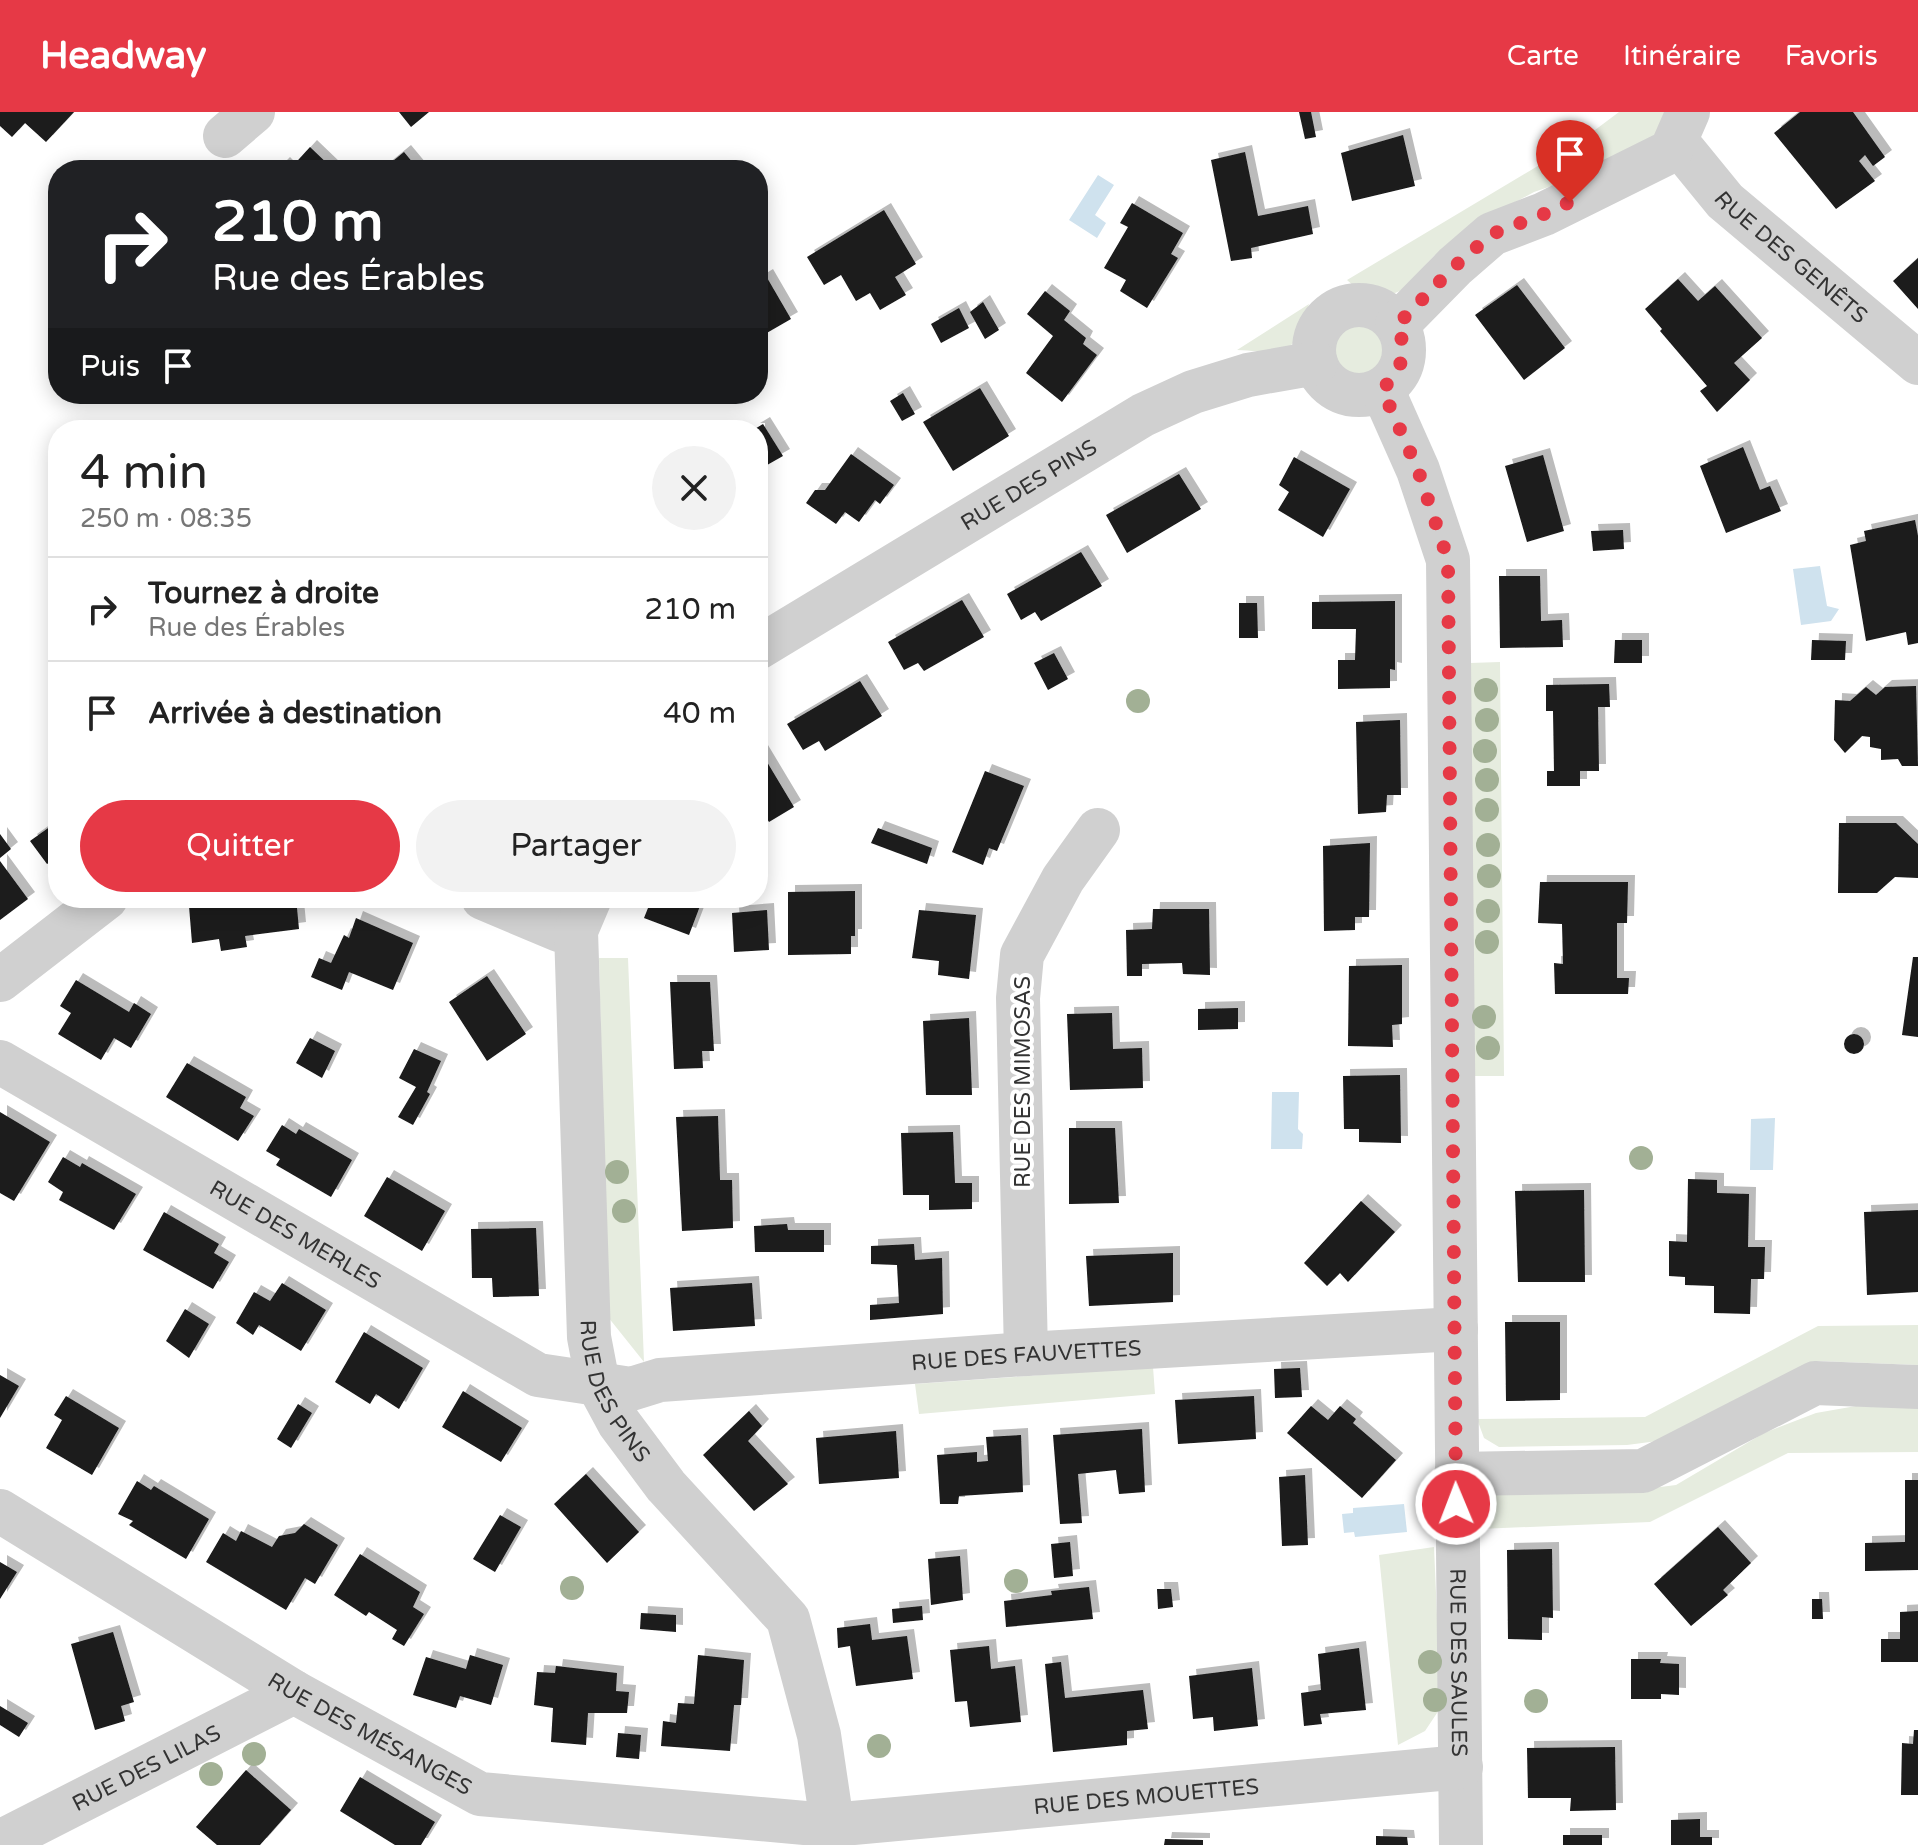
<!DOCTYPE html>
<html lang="fr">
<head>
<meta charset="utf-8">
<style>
  body { margin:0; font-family:"Varela Round",sans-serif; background:#f2f2f2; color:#222; height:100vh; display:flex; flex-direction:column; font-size:30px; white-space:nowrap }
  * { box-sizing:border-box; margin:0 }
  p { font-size:26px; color:#767676 }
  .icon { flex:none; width:44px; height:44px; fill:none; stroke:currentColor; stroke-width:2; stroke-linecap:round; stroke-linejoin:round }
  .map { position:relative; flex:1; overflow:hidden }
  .sheet { position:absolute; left:48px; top:308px; width:720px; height:488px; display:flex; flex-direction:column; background:#fff; border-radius:32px; box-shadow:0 4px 20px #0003 }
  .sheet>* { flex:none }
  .banner { position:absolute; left:48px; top:48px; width:720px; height:244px; border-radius:32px; box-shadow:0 4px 20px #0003; background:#202124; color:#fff; overflow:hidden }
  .pin { position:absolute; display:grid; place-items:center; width:68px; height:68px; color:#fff; margin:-82px -34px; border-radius:50% 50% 50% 0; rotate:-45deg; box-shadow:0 0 8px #0007 }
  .pin .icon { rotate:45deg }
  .me { position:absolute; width:88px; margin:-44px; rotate:359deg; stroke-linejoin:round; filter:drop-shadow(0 0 6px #0008) }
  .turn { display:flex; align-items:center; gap:28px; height:168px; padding:0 32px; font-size:36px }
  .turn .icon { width:104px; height:104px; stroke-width:2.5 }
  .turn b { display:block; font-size:56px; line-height:68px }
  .then { display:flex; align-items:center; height:76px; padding:0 32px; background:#0003; gap:16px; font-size:30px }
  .round { display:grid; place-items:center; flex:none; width:84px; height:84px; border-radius:42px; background:#f2f2f2 }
  .head { display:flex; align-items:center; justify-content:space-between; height:136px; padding:0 32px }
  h1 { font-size:48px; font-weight:600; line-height:60px }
  .primary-button { display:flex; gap:16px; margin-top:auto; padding:16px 32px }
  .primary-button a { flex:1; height:92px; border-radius:48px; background:#e63946; color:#fff; font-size:32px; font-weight:600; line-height:92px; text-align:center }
  .primary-button a+a { background:#f2f2f2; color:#222 }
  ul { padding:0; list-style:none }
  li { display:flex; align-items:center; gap:24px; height:104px; padding:0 32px; border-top:2px solid #e0e0e0 }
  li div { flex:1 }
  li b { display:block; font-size:30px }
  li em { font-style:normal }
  header { display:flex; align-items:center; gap:48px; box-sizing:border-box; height:112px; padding:0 40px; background:#e63946; color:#fff }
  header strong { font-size:38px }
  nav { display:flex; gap:44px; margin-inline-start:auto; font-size:28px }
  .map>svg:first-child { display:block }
  .green { fill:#e6ecdf }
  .water { fill:#cfe2ee }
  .building { fill:#1a1a1a; filter:url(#shadow) }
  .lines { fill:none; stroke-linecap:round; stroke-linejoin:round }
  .minor { stroke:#d0d0d0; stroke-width:44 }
  .tree { fill:#a2b095 }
  .route { stroke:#e63946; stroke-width:14; stroke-dasharray:0 25.2 }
  .labels { text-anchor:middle; stroke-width:8; stroke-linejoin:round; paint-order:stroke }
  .street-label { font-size:22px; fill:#333; stroke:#fff }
</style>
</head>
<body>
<header>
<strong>Headway</strong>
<nav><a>Carte</a><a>Itinéraire</a><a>Favoris</a></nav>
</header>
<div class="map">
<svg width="1918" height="1733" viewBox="0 0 1918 1733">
  <defs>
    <filter id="shadow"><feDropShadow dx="7" dy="-7" stdDeviation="0" flood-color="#0004"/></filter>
  </defs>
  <rect width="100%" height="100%" fill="#fff"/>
  <path class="green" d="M1619,0H1671L1651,31L1575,66L1534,80L1495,101L1434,144L1402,178L1386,185L1365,184L1347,168L1583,27Z
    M1309,192C1290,247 1293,241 1237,238Z
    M1330 239a29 29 0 1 1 58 0a29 29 0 1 1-58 0Z
    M1500,550L1504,964H1474L1470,551Z
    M599,846H628L644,1250L608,1205Z
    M1918,1213V1253L1817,1249L1665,1328L1627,1333L1499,1335L1484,1326L1477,1307L1645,1305L1818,1214Z
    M1153,1255L1155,1282L919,1302L915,1272Z
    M1856,1294L1918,1296V1340L1788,1341L1650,1410L1479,1417L1480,1392L1493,1383L1637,1378L1676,1373L1764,1321L1816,1301Z
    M1434,1435L1441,1595L1425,1619L1398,1633L1379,1443Z"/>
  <path class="water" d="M1098,63L1114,73L1095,103L1106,111L1097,126L1069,108Z
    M1820,454L1827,494L1839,497L1831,509L1801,513L1793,457Z
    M1272,980H1299L1298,1017L1303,1022L1302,1037H1271Z
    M1775,1006L1773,1058H1750L1751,1007Z
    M1404,1392L1407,1420L1355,1425L1354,1420L1344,1421L1342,1402L1353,1401V1396Z"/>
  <path class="building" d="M0,0H74L46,30L25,11L12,25L0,14Z
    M399,0H429L411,15Z
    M1299,0H1311L1316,25L1305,27Z
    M1800,0H1853L1885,45L1873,54L1865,43L1859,49L1875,69L1836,97L1774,21Z
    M1403,23L1415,74L1352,89L1341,41Z
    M310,35L334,58H277L283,52L289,58Z
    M404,40L419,58H382Z
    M1245,40L1258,104L1308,94L1313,122L1251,136L1252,146L1231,149L1211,48Z
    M1132,91L1183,121L1171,142L1178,146L1147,196L1120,179L1126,168L1104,156L1128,115L1120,111Z
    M884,98L916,152L895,165L906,183L880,198L870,181L856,189L841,163L824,173L807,145Z
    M1918,146V197L1893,169Z
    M766,164L791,207L758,226V169Z
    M1678,167L1698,189L1715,174L1762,226L1734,251L1750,268L1717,300L1700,279L1707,274L1660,219L1662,217L1645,197Z
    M1517,173L1565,236L1524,268L1475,203Z
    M1045,179L1070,199L1064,208L1086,226L1083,232L1097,243L1062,290L1026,261L1053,224L1027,202Z
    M983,190L999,218L985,227L970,200Z
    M959,196L969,216L941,231L931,212Z
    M980,276L1009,324L953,359L923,310Z
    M903,281L915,302L902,309L890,289Z
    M763,312L783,344L760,357L758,353V318H753Z
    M1743,335L1760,378L1770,374L1781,399L1726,421L1700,354Z
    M851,342L894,373L880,392L875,388L859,410L845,400L836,412L806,391L815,378H825Z
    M1543,343L1564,419L1527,430L1505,354Z
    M1294,345L1350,377L1323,425L1278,398L1289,380L1279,373Z
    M1179,362L1201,397L1127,441L1106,403Z
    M1915,408L1918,424V531L1908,533L1906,520L1866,529L1850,433L1866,429L1864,419Z
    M1623,418L1624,437L1593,439L1591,419Z
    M1081,440L1102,474L1041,509L1035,500L1021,508L1007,482Z
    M1499,464H1540L1541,509L1562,508L1563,535L1500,536Z
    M962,488L984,525L924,559L918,551L904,558L888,530Z
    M1395,489V558L1390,557V576L1338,577V548H1355L1356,517H1312V490Z
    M1239,491H1257L1258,526H1239Z
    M1615,528H1642V551H1614Z
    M1812,528L1846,529L1845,548H1811Z
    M1054,541L1068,567L1048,578L1034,551Z
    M860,569L882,604L825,639L819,629L803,638L787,612Z
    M1609,572L1610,595H1598L1599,659H1580V674H1547V659H1554L1553,599H1546V573Z
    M1916,574L1918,654H1902L1898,647L1881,648V637L1870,635V625L1862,624L1845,641L1834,628L1835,588L1850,589L1866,575L1876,583L1885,575Z
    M1400,608L1401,683H1387L1386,700L1358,702L1356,610Z
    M758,635L794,695L769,710L758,693Z
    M985,659L1024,674L997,739L989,736L983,753L952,740Z
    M58,709V756L52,749L47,752L30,729Z
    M1839,711H1896L1918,732V766L1895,765L1877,781H1838Z
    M878,716L932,736L927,752L871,731Z
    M0,722L11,737L0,746Z
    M1370,731L1369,805H1355V818L1324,819L1323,734Z
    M0,749L28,787L0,808Z
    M1540,770H1628L1627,811H1617V866H1629L1628,882H1555L1554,851L1563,852L1562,812L1538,811Z
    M855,779V824H851V842L788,843V780Z
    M203,786H296L299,817L245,824L247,835L221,839L219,827L192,831L189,794L203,793Z
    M652,786H703L689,823L644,806Z
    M1153,797H1209L1210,863L1183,862L1182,851L1142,852V864H1127L1126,818L1152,817Z
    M767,798L769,838L734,840L732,801Z
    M919,798L976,803L969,867L938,863L939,849L912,846Z
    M356,806L413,831L393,878L349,860L342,878L311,865L319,846L331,851L344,823L349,826Z
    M1913,845H1918V925L1902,923Z
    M1402,853V912L1392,913L1393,935L1348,934L1349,854Z
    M487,864L526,922L487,949L449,890Z
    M76,868L129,900L134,891L151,902L131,936L114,926L101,948L58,922L71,901L60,894Z
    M670,870H710L714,939H702L703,956L674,957Z
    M1238,896V917L1198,918V897Z
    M1112,901L1113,937L1142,936L1143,976L1070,978L1067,902Z
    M969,906L972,983H926L923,909Z
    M1844 932a10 10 0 1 1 20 0a10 10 0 1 1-20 0Z
    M310,926L335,939L322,966L296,951Z
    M414,937L441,949L427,980L430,982L413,1013L398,1005L416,975L399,966Z
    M187,951L246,985L240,996L254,1004L238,1029L166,985Z
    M1400,963L1401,1031L1359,1030V1017H1344L1343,964Z
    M0,1000L50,1030L14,1089L0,1081Z
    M718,1004L720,1068H732L733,1116L682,1119L676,1005Z
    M282,1013L296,1022L299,1017L352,1048L331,1085L276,1053L280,1047L266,1039Z
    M1069,1016H1115L1119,1091L1069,1092Z
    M953,1020L955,1071H972V1097L929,1098V1083H903L901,1021Z
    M63,1045L80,1055L82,1051L136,1082L114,1118L59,1088L63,1080L48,1070Z
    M387,1065L445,1099L422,1139L364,1104Z
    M1688,1067L1717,1068V1081L1749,1082L1748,1135H1765L1764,1167H1751L1750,1202L1714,1201V1174L1685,1173V1165L1669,1164V1129L1687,1130Z
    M1584,1078L1585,1170H1518L1515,1079Z
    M1361,1089L1395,1120L1348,1170L1340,1161L1327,1174L1304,1151Z
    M1918,1098V1180L1867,1183L1864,1100Z
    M164,1100L219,1132L214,1141L229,1150L213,1177L143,1138Z
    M787,1112L788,1118H824V1140H755L754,1114Z
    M536,1116L539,1184L493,1185L492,1166H472L471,1117Z
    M914,1132L915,1148L942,1146L943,1202L870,1208V1193L899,1191L897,1153L871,1152V1134Z
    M1173,1141V1190L1089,1194L1086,1144Z
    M282,1171L326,1198L301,1239L259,1213L253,1223L236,1211L254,1180L270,1189Z
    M752,1171L755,1214L673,1219L670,1176Z
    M185,1197L209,1212L189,1246L166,1229Z
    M1505,1210H1560V1288L1506,1289Z
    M364,1220L423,1256L399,1297L376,1282L370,1292L335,1270Z
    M1300,1256L1302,1285L1275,1286L1274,1257Z
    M0,1263L19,1274L0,1306Z
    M463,1279L522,1316L501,1350L442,1315Z
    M66,1284L119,1316L92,1363L46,1336L62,1308L54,1303Z
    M1254,1284L1256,1327L1178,1332L1175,1288Z
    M298,1292L312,1301L291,1336L277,1327Z
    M1311,1294L1328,1308L1340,1294L1356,1307L1353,1311L1396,1348L1362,1386L1287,1321Z
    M749,1299L762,1314L748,1329L788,1372L754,1399L703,1343Z
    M1142,1317L1145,1380L1119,1382L1116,1358L1078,1362L1082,1411L1060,1412L1053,1323Z
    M896,1319L899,1366L819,1372L816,1326Z
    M1021,1323L1023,1380L959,1384L958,1392H940L937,1343L977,1340V1350L988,1349L986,1325Z
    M586,1362L639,1420L607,1451L554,1392Z
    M1305,1363L1308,1433L1282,1434L1279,1365Z
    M1905,1368H1918V1458L1865,1459V1431L1905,1430Z
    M137,1369L151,1378L154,1374L209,1407L186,1447L129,1413L133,1409L118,1402Z
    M500,1403L521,1415L495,1460L473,1447Z
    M304,1412L338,1433L315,1472L305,1466L286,1498L206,1450L223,1421L236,1429L241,1419L272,1435L279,1424L295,1421Z
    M1718,1415L1751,1451L1723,1478L1728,1483L1691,1514L1654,1472Z
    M1070,1430L1073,1464L1054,1466L1051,1432Z
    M1552,1437L1553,1506L1542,1505V1528L1508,1527L1507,1438Z
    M360,1442L420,1480L413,1495L424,1502L404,1534L392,1527L397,1518L369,1500L366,1504L334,1483Z
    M960,1444L963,1488L931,1493L928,1447Z
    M0,1450L17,1460L0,1487Z
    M1089,1475L1093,1507L1006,1515L1004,1489L1052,1483L1051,1479Z
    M1157,1477H1171L1173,1495L1158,1497Z
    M1812,1487H1822L1823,1507H1812Z
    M922,1494L923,1508L893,1511L892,1497Z
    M1918,1499V1550H1881V1527H1900V1500Z
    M641,1501L676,1503V1520L640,1517Z
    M870,1512L872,1528L907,1524L913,1567L856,1574L850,1534L838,1536L837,1516Z
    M113,1520L134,1590L121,1594L125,1609L95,1618L71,1532Z
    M989,1534L991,1557L1015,1554L1021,1610L970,1615L967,1589L955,1590L950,1538Z
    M1359,1536L1366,1598L1320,1602L1322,1612L1304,1614L1301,1581L1321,1578L1318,1542Z
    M470,1543L503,1553L491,1593L460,1584L456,1596L413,1583L426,1545L466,1557Z
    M698,1543L744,1548L741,1593H734L730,1639L661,1634L663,1609L676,1611L678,1591L694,1592Z
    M1631,1547H1661L1660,1551L1679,1552V1583L1661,1582V1587H1631Z
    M1061,1550L1065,1586L1143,1578L1148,1617L1127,1619V1633L1053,1640L1045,1552Z
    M556,1554L617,1561L616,1579L629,1580L627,1601H588L586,1633L551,1630L553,1596L534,1593L537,1560L555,1561Z
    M1252,1556L1258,1614L1214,1619L1213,1605L1193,1607L1189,1564Z
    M0,1594L28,1611L19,1625L0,1613Z
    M1914,1618H1918V1683H1901L1902,1631L1913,1632Z
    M618,1621L641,1623L639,1647L616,1645Z
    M1615,1635L1616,1698L1570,1699L1571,1686H1528L1527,1636Z
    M246,1658L291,1698L260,1733H217L196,1715Z
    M360,1665L435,1710L421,1733H395L340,1699Z
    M1700,1707V1725H1712V1733H1671V1708Z
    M1563,1723H1602V1733H1563Z
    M1376,1724L1407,1725L1408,1733H1376Z
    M1165,1727L1203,1728V1733H1164Z"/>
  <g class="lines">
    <g class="minor">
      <path d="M225,24L253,0"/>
      <path id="s1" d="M1671,39L1685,40L1725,89L1918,251"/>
      <circle cx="1359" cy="238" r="45"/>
      <path d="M1397,213L1455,154L1492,122L1544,102L1671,39L1688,0"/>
      <path id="s2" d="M1382,277L1418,358L1448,448L1461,1733"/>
      <path id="s3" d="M758,536L1143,303L1193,280L1248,263L1316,251"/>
      <path d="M483,786L559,818L576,819"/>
      <path id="s4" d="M590,786L576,819L589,1225L598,1272L619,1311L666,1374L788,1507L819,1623L832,1711V1733"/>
      <path d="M0,868L106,786"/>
      <path id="s5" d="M0,950L538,1263L631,1277L660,1268L1026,1242L1456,1217"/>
      <path d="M1026,1242L1018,886L1022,843L1063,767L1098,718"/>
      <path d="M1456,1362L1643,1359L1815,1271L1918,1275"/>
      <path id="s6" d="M0,1399L294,1580L480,1682L805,1711H853L1461,1655"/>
      <path id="s7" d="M0,1730L294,1580"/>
    </g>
  </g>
  <g class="tree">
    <circle cx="1486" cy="578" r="12"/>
    <circle cx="1138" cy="589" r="12"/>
    <circle cx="1487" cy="608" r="12"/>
    <circle cx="1485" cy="639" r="12"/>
    <circle cx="1487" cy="668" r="12"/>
    <circle cx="1487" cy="698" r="12"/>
    <circle cx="1488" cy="733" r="12"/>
    <circle cx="1489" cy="764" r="12"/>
    <circle cx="1488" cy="799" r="12"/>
    <circle cx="1487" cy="830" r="12"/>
    <circle cx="1484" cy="905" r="12"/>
    <circle cx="1488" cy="936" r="12"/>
    <circle cx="1641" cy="1046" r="12"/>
    <circle cx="617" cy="1060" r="12"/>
    <circle cx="624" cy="1099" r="12"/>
    <circle cx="1016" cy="1469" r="12"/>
    <circle cx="572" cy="1476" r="12"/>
    <circle cx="1430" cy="1550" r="12"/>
    <circle cx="1435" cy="1588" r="12"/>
    <circle cx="1536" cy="1589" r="12"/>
    <circle cx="879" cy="1634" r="12"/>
    <circle cx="254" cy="1642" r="12"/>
    <circle cx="211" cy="1662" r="12"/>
  </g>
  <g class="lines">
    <path class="route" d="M1456,1392L1448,448L1418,358L1382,277C1403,258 1408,239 1397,213L1455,154L1492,122L1544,102L1570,90"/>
  </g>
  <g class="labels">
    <g class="street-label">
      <text dy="8" stroke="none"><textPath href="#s1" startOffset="164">RUE DES GENÊTS</textPath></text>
      <text dy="8" stroke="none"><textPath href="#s3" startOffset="316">RUE DES PINS</textPath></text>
      <text transform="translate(1022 970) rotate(-90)" y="8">RUE DES MIMOSAS</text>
      <text dy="8" stroke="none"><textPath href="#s5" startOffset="342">RUE DES MERLES</textPath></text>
      <text dy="8" stroke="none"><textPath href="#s5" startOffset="1114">RUE DES FAUVETTES</textPath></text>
      <text dy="8" stroke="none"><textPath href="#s4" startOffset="502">RUE DES PINS</textPath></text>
      <text dy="8" stroke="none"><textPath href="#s2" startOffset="1286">RUE DES SAULES</textPath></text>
      <text dy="8" stroke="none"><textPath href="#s6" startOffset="432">RUE DES MÉSANGES</textPath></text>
      <text dy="8" stroke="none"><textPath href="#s7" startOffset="164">RUE DES LILAS</textPath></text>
      <text dy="8" stroke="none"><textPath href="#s6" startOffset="1226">RUE DES MOUETTES</textPath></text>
    </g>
  </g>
</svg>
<div class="pin" style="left:1570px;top:90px;background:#d93025"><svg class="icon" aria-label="arrive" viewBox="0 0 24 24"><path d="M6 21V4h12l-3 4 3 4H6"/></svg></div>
<svg class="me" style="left:1456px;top:1392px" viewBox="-20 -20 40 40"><circle r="17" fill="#e63946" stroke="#fff" stroke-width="3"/><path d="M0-11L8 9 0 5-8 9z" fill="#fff"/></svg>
<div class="banner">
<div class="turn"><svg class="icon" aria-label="right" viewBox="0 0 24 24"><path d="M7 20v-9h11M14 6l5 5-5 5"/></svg><div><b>210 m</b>Rue des Érables</div></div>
<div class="then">Puis<svg class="icon" aria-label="arrive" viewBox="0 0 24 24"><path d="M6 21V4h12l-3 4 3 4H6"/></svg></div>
</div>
<section class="sheet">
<div class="head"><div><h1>4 min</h1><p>250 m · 08:35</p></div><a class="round"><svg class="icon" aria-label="close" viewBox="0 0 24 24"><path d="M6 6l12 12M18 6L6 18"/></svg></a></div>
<ul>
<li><svg class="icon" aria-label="right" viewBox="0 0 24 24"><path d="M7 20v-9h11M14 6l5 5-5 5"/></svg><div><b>Tournez à droite</b><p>Rue des Érables</p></div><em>210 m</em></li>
<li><svg class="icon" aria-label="arrive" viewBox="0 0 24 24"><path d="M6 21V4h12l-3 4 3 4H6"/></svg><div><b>Arrivée à destination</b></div><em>40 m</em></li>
</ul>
<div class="primary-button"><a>Quitter</a><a>Partager</a></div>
</section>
</div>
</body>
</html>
